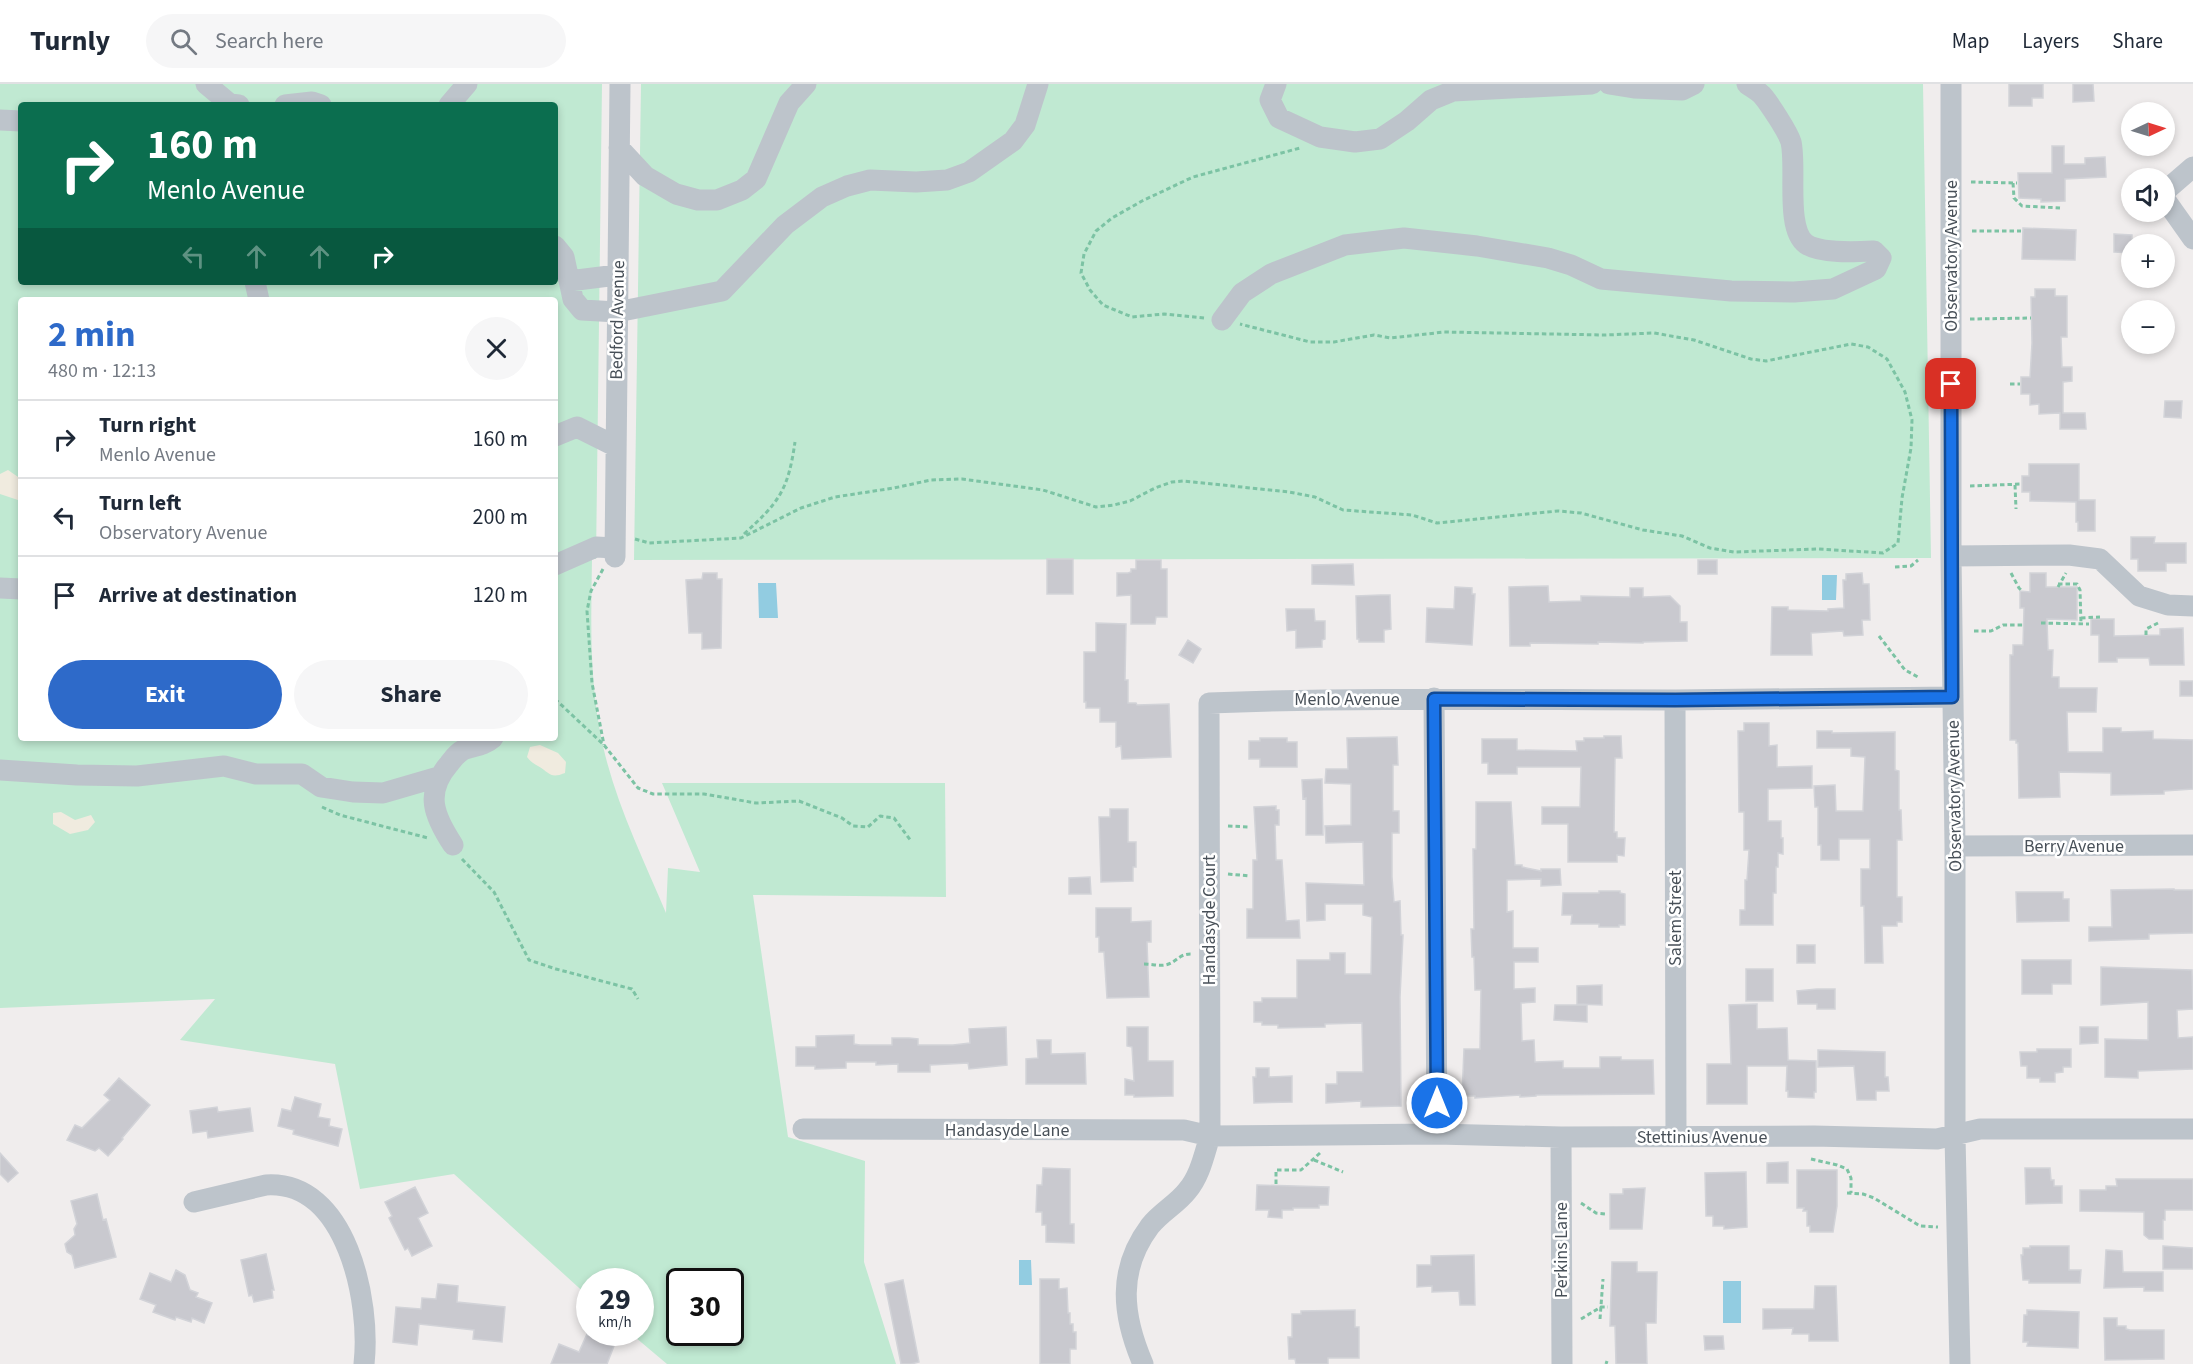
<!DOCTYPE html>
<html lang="en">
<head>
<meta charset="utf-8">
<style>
  body { margin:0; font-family:"Source Sans 3",sans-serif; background:#f6f6f7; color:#1f2937; height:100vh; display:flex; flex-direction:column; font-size:22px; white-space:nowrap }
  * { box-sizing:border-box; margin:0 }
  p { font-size:20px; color:#747a83 }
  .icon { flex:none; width:33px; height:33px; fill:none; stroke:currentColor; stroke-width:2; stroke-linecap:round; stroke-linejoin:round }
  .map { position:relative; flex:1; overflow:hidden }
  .sheet { position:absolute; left:18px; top:213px; width:540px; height:444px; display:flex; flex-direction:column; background:#fff; border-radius:6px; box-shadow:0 3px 9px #0003 }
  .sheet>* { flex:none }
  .guide { position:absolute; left:18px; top:18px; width:540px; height:183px; border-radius:6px; box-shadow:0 3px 9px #0003; background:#0b6e4f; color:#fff; overflow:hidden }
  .needle { width:39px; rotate:86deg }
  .controls { position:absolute; left:2121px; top:18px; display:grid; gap:12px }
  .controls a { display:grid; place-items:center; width:54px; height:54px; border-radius:50%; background:#fff; box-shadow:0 3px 9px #0003; font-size:30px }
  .speed { position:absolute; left:576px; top:1184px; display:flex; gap:12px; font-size:30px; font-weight:700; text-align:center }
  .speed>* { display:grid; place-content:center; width:78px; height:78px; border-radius:50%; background:#fff; box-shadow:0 3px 9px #0003; line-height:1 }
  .speed small { font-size:15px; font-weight:400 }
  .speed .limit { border:3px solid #111; border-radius:9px; background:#fff; color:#111 }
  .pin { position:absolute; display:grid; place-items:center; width:51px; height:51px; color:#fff; margin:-26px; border-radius:12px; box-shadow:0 3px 9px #0006 }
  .me { position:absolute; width:66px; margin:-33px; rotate:0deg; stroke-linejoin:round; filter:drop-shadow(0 0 4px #0008) }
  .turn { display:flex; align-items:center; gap:21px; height:126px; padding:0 30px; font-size:27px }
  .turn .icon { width:78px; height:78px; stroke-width:2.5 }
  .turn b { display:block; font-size:42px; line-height:51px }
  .lanes { display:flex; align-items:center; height:57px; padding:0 30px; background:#0003; justify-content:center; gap:30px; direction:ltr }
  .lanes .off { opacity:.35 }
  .round { display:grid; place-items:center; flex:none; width:63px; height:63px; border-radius:32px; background:#f6f6f7 }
  .overview { display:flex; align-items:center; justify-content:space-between; height:102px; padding:0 30px }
  h1 { font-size:36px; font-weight:700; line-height:45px; color:#2e6ac9 }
  .action { display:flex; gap:12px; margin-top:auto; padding:12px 30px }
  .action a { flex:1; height:69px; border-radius:36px; background:#2e6ac9; color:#fff; font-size:24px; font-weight:700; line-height:69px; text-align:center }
  .action a+a { background:#f6f6f7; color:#1f2937 }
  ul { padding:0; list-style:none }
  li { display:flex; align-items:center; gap:18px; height:78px; padding:0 30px; border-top:2px solid #e0e1e3 }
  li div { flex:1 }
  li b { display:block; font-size:22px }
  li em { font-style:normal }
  header { display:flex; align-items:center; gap:36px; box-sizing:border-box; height:84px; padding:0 30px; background:#fff; border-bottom:2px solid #e0e1e3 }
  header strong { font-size:28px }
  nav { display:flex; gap:33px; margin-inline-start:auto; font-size:21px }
  .search { width:420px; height:54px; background:#f6f6f7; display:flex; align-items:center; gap:15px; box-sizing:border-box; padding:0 21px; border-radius:33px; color:#747a83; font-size:22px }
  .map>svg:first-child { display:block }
  .green { fill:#c0e9d2; fill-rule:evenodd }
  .sand { fill:#f0ebdf }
  .water { fill:#92cce1 }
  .building { fill:#c9c9cf; stroke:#d2d3d8; stroke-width:1.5 }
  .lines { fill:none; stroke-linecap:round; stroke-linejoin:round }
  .path { stroke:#7cc3a4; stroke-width:3; stroke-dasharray:4.5 3; stroke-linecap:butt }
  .minor { stroke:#bdc4cb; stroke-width:21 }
  .route-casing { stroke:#114b97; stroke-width:15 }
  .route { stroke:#1a73e8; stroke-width:10 }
  .labels { text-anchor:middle; stroke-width:5; stroke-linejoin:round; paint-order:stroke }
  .street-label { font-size:18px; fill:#485058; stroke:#fff }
</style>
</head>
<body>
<header>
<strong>Turnly</strong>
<div class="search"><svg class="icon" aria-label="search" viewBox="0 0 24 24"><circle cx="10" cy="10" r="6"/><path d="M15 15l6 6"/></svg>Search here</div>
<nav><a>Map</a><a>Layers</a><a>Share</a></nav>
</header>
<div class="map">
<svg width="2193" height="1280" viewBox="0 0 2193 1280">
  <rect width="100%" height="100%" fill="#f0eded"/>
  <path class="green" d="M0,0H602L596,475H592C591,538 589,600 603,662C616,720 643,774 666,829L668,784L700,788L662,699H945L946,813L753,811L788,1053L865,1077L864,1178L896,1280H667L629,1248H640V1197H590L589,1213L454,1090L360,1105L335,980L180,956L215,915L0,924ZM21,21H555V198H21ZM21,216H555V654H21ZM680,1197H730V1248H680Z
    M641,0H1923L1931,474L634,476Z"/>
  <path class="sand" d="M8,386L21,395V417L0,410V390Z
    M540,661L558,669L566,678L565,689C550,695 550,689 538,682C533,679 531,678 527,673L530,663Z
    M61,728L75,736L91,731L95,738L88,746L70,750L53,740V729Z"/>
  <path class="water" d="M1822,491H1837L1836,516H1822Z
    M758,499H776L778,534H759Z
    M1019,1176H1031L1032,1201H1019Z
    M1723,1197H1741V1239H1723Z"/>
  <path class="building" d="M2009,0H2043V14H2032V22H2009Z
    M2073,0H2093L2094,17L2073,18Z
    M2052,62H2064V80H2085V74L2105,73L2106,93L2065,95V117L2041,118V115L2019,114L2018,89H2052Z
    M2023,144L2076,146L2075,176L2022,175Z
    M2114,150L2132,151V169L2114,168Z
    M2035,205H2055V212H2067V253H2061L2062,283H2072V297L2063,298V329H2085L2086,345H2060V329L2039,330V320L2030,321V310H2021V293H2030L2032,259L2031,213H2035Z
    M2165,317H2182L2181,334L2164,333Z
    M2029,380H2079V416H2095V447H2078V438H2076V418L2030,417V408H2022V392H2029Z
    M2131,453H2155L2154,459H2186V479H2166V487H2138V475H2131Z
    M1047,475H1073V510H1047Z
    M1136,476H1161V485H1167V533H1156L1155,540H1131V511L1117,512V489H1128L1131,488V485H1136Z
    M1698,476H1717V490H1698Z
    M1353,480L1354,501L1312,500V481Z
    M703,489H717V495H722L721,564L702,565V549H689L686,496L702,495Z
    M1862,489L1863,500H1869L1870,536H1862L1863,551L1844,552L1843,547L1811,549L1812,571H1771L1772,523H1788V526L1828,527V525L1844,524L1843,496H1846V490Z
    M2030,489H2046V503H2077V536L2047,535L2048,566H2053L2052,593H2059V604H2097L2096,628H2067L2068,668H2103V644H2121V648L2153,647V655L2193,656V705L2164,707V710L2111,711V689L2059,688L2060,713L2019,714L2018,659H2016V656H2010V571H2013V561H2023L2024,524H2020V507L2030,508Z
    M1548,502L1549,518L1581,517V512L1630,513V504H1643V513L1670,512L1680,522V538H1687V557L1643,558V559L1598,558V560L1530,559V562H1510L1509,503Z
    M1455,503L1472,504V510H1475L1472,561L1426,558L1427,524L1454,525Z
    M1381,511H1390L1391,545L1384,546V558H1359V555H1357L1356,512Z
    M1286,525H1314L1315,537H1325V555L1322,556V563L1296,564V546L1287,547Z
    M2091,535H2114V552L2160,551V545L2183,544L2184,581H2150L2149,574H2117V578H2099V551H2091Z
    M1096,539L1126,540L1125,596H1128V619H1136L1137,621L1169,620L1171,673L1122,675L1121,662L1116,663V638H1100V624H1086V618H1084V568H1096Z
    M1188,556L1201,565L1193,579L1179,571Z
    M2180,597H2193V612H2180Z
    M1744,639H1769V662L1777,661V683L1812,682V704L1768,705V737H1781V754H1783V770L1778,769V783H1776V809H1773V841H1740V826H1745V796H1747L1749,766H1744V728H1739L1738,647H1744Z
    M1817,647H1832V649L1895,648V686L1899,687V726H1901L1902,756H1897V813H1902V838H1897V842H1882L1883,879H1865L1864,822H1861V785H1870V755H1839V776H1821V761H1818V723H1815L1814,702L1835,701L1836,727H1863L1865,673L1851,672V664H1817Z
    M1604,652H1621L1622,674H1615L1614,748H1617V754H1625L1624,772L1617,771V778H1568V740H1542V723H1580L1581,683H1517V690H1488V679H1482V655H1517V666L1577,667L1576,657H1584V654H1604Z
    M1397,653L1398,681H1393V727H1399V749H1392V793L1394,818L1400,817L1401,851H1403L1400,913L1401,1022L1361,1023V1017L1326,1019V1000H1337V988H1363L1362,939L1325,940V943L1278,944V941H1262V938H1254V918H1262V914H1297V876H1330V869H1345V890H1371L1372,833L1363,831V820H1325V836L1307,837L1306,799L1364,801L1363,758L1326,759L1325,742L1351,741V700L1325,699L1326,685H1348L1347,654Z
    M1260,654H1287V658H1297V683H1260V675H1249V657H1260Z
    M1322,695L1323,751H1306V714L1303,715L1302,696Z
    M1476,718H1511L1515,781H1522V783L1541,787V785H1560L1561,801L1541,802V795L1507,796V828L1513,827V864H1538V878H1514V905L1535,904V918L1521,919L1522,957L1534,956L1535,978L1563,977V984H1600V973H1621V976H1653L1654,1010L1536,1011V1012L1520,1013V1011L1475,1014V1012H1462L1464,965H1480L1481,906H1475L1474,873H1472L1471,845H1474L1473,765H1476Z
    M1276,722V726H1279V741H1275L1276,776H1282L1286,837L1299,836L1300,854H1247V825H1253V776H1257L1254,723Z
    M1110,725H1128V758H1136V783H1133V797L1101,798L1099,733H1110Z
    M1090,793L1091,810H1069V794Z
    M2174,805V806H2193V849L2149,850V855L2089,857V843H2112L2111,806Z
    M1599,807H1620V809L1625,810V841H1619V843H1599V840H1571L1572,831H1562L1563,809H1599Z
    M2016,808H2063V815H2069V837L2017,838Z
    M1096,824H1131V838L1151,837V858H1147L1149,913L1107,914L1104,868H1099V853H1096Z
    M1797,861H1815V879H1797Z
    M2022,876H2071V900H2052V910H2022Z
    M2101,883L2192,886L2193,925L2177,926L2178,954L2193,953V985L2138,987V994L2105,993V955L2148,956V918L2101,921Z
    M1746,885H1773V917H1746Z
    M1602,901V921L1577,920V902Z
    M1817,905H1835V925H1817V920H1798L1797,907Z
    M1757,920V945L1787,944L1788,976L1816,977V1008H1814V1014L1788,1013V1007H1786L1787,982H1747V1020H1707V980H1731L1729,921Z
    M1555,921H1587V938L1554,936Z
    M1006,943L1007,981L969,985L968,979L930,981V988H898V980L876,981V978H846V984L815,985V982H796V963H816V952L854,951V960L860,961H892V954H909L918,955V961H953L970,959L969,945Z
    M1127,943H1148V977H1173V1012L1134,1013V1011H1125V995L1134,997L1132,963L1127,962Z
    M2080,943H2098V959L2080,960Z
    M1037,956H1051V970L1085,969L1086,1000H1026V975L1038,974Z
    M2037,965H2071V983H2063V988L2055,989V998H2040V994H2027V982H2021L2020,968H2037Z
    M1818,966L1885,968V993H1888L1889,1007H1876V1016H1857L1854,982L1818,983Z
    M1256,984H1269V993L1292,992V1018L1254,1019L1253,993H1256Z
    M119,994L150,1021L122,1054L123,1055L108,1072L99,1064L95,1067L67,1056L75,1041L82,1044L110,1016L104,1011Z
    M295,1013L321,1020L318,1033L330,1035L329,1042L342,1045L338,1062L293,1050L294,1046L278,1042L282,1025L291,1027Z
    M217,1023L218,1028L250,1024L253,1047L208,1054L207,1047L193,1049L190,1027Z
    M0,1069L18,1089L8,1098L0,1090Z
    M1788,1078V1099H1767V1079Z
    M1043,1084L1070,1085V1140H1074V1159L1046,1158V1141H1042V1128H1036L1037,1101H1042Z
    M2025,1084H2050L2051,1096H2054V1102H2062V1119L2026,1120Z
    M1797,1086H1837V1122L1833,1148H1810V1142H1807V1127H1803L1804,1124H1797Z
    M1746,1088L1747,1143L1724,1145V1142H1713V1132H1706L1705,1089Z
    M2116,1095H2193V1126H2165V1136H2163V1155H2149L2144,1151V1128L2080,1127V1106H2106V1102H2117Z
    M1257,1101L1329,1103L1328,1121H1319V1124H1293V1126H1282V1134L1268,1133L1269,1126H1256Z
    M415,1103L428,1129L418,1134L432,1162L412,1172L408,1164L405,1166L389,1134L392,1132L385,1118Z
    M1645,1104L1642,1145H1610V1110H1623V1105Z
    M97,1110L103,1136L106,1135L116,1173L75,1184L72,1171L67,1168L65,1160L75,1151L74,1145L77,1140L71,1117Z
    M2030,1162H2069V1186H2081L2080,1199H2029V1196H2023L2021,1171H2023V1164H2030Z
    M2163,1162L2193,1164V1185H2163Z
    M2106,1166L2122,1167L2123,1188H2163V1207H2144V1203L2104,1204Z
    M266,1170L274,1206H272L273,1214L254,1218L252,1211L249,1212L241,1176Z
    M1474,1171L1475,1221H1460L1459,1207L1432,1208V1202L1417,1203V1181H1431V1172Z
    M1612,1178H1637V1188H1657L1656,1239H1646L1647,1280H1616L1615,1242H1610Z
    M176,1186L185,1191L190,1206L198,1209L196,1213L212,1219L204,1239L192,1234L191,1238L176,1233L175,1236L153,1228L156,1221L140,1215L150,1189L171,1198Z
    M1040,1195H1059V1205L1067,1204L1068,1229H1070V1240H1073V1248H1076V1265H1070V1280H1040Z
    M903,1196L919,1278L911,1280H901L885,1200Z
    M438,1200L458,1202L457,1218L505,1223L502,1258L473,1255L474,1246L419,1240L417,1261L393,1258L396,1223L421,1225L422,1214L436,1215Z
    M1815,1202H1836L1838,1257H1809V1250H1792L1793,1244L1763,1245V1225H1814Z
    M1355,1226V1243H1359V1274H1328V1280H1296L1295,1275H1289L1288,1253H1292V1230H1301V1227Z
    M2027,1226L2079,1228L2078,1264L2027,1262L2028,1258H2023L2024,1231H2027Z
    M2104,1234H2117V1242H2126V1245L2130,1246H2164V1275L2105,1276Z
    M587,1250L614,1262L607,1280H551L559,1260L579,1268Z
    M1704,1252H1723L1724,1265L1705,1266Z"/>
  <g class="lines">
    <path class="path" d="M1971,98L2017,99
      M2013,99L2014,114L2022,122L2060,124
      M1972,147H2021
      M1204,234L1164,230L1132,233L1103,221L1090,206L1081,189L1084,170L1096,147L1112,134L1142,117L1193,93L1300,64
      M1970,235L2031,234
      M2010,300H2020
      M2015,401L2016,425
      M1970,402L2022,400
      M744,450C779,418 788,407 795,358
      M635,455L649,459L741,454L801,424L835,413L894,404L931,396L962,395L1043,406L1096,423L1114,421L1130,417L1155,404L1172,398L1184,397L1289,408L1315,413L1343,426L1412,431L1437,439L1558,427L1581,429L1643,446L1682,452L1710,464L1734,468L1818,465L1883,469L1898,459L1902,414L1911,364L1912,336L1905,308L1887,275L1868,263L1851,260L1766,277L1751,275L1694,256L1654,249L1605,251L1444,248L1391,254L1374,251L1334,258H1310L1240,240
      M1895,483L1911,482L1918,476
      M603,485L591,507L587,527L592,599L604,661
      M2011,489L2019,504L2022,507
      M2058,500H2077L2080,506L2081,540
      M2058,503L2066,489
      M2081,534L2100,533
      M2041,539L2089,540
      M1974,547H1991L2003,541H2024
      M2146,551V545L2158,539
      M1879,552L1905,586L1918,593
      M555,615L604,661L638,704L653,710H704L756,719L799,717L842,734L853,742L868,743L880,732L894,734L911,757
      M322,723L340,731L428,754
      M1228,742L1250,743
      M462,775L494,808L529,876L556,885L632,905L638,915
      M1228,790L1250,792
      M1144,880C1151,880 1159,882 1165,881C1177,879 1178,869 1193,870
      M1811,1075L1837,1081L1847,1085L1851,1094V1109
      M1314,1076L1343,1088
      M1276,1100V1086H1301L1320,1069
      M1847,1109L1863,1110L1874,1114L1920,1142L1938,1143
      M1581,1119L1596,1129L1606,1130
      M1581,1235L1601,1223H1608
      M1600,1235L1603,1195
      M1606,1280L1607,1277"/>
    <path class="minor" d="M206,0L230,20L239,21
      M1276,0L1270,16L1279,34L1320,53L1355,58L1380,55L1407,37L1431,16L1453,7L1592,0
      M1609,0L1634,4L1682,6L1694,0
      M1951,0V472L1955,762V1052L1960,1280
      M285,21L312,18L321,21
      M449,21L467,0
      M0,36L21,37
      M619,64L645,92L676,110L698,116H717L742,106L756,95L789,19L806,0
      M2164,108L2193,83
      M2164,114L2193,155
      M555,162L564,173L573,215L582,226L617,228L722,207L785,141L822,113L847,102L870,96L916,98L947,96L969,88L1013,57L1025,41L1038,0
      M569,197L617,191
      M255,198L259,216
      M1222,236L1242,209L1271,190L1345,161L1404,154L1477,162L1548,174L1571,181L1601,195L1731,207L1794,208L1833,205L1876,185L1881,174L1874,167C1855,168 1821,170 1806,160C1785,145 1797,83 1791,58C1788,48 1769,19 1762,11C1758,7 1751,3 1747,0
      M555,352L577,343L615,362
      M1951,472L2069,471L2100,475L2139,512L2168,521L2193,522
      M615,473L620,0
      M555,481L596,463L615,464
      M0,504L21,505
      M1434,614L1437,1050
      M1675,616L1676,1053
      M0,686L77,691L137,692L224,682L256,690H302L321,703L353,708L383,709L438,693
      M453,761C434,732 424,709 449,680C453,675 457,669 463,666C473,662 484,662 493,654
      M1955,762L2193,761
      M803,1045L1184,1046L1210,1052L1437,1050L1561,1053L1814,1052L1937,1055L1980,1045H2193
      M1561,1053L1562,1280
      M194,1118L266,1101C347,1096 371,1218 364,1280
      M1143,1280C1122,1231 1117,1186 1150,1142C1161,1128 1177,1120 1187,1107C1200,1092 1204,1071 1210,1052L1209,619C1365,613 1520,616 1676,616C1768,615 1860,614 1952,613"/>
  </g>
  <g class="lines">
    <defs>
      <path id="route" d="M1437,1019L1434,615L1675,616L1952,613L1951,300"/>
    </defs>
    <use href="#route" class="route-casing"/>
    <use href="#route" class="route"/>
  </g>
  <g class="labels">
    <g class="street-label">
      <text transform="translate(1951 172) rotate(-90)" y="6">Observatory Avenue</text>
      <text transform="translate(617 236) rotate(-89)" y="6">Bedford Avenue</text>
      <text x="1347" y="621">Menlo Avenue</text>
      <text transform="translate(1954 712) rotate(-91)" y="6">Observatory Avenue</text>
      <text x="2074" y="768">Berry Avenue</text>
      <text transform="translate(1675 834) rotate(-90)" y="6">Salem Street</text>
      <text transform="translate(1209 836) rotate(-90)" y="6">Handasyde Court</text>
      <text x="1007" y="1052">Handasyde Lane</text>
      <text x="1702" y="1059">Stettinius Avenue</text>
      <text transform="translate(1561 1166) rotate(-90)" y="6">Perkins Lane</text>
    </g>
  </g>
</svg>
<div class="controls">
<a><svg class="needle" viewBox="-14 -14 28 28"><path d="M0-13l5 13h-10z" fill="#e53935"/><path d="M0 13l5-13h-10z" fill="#747a83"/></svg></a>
<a><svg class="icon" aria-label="sound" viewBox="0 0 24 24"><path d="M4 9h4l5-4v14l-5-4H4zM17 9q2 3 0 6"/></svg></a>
<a>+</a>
<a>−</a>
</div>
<div class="speed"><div>29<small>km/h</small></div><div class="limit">30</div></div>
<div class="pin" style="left:1951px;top:300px;background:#d93025"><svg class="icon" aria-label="arrive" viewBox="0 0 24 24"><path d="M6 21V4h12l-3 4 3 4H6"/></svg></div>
<svg class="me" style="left:1437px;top:1019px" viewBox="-20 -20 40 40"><circle r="17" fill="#1a73e8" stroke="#fff" stroke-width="3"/><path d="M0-11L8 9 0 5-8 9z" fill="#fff"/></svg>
<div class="guide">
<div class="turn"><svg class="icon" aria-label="right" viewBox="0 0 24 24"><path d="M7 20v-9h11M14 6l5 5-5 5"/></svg><div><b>160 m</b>Menlo Avenue</div></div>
<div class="lanes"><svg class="icon off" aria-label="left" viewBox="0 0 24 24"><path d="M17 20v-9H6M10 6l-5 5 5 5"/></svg><svg class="icon off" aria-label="ahead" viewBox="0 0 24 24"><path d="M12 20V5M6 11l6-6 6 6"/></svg><svg class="icon off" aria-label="ahead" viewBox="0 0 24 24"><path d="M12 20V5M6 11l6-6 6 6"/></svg><svg class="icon" aria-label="right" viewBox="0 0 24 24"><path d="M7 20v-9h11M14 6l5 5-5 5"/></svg></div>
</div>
<section class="sheet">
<div class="overview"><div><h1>2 min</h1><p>480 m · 12:13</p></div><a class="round"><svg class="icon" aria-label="close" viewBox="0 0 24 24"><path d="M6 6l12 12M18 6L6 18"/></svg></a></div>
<ul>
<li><svg class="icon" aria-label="right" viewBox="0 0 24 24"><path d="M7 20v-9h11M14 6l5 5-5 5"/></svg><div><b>Turn right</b><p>Menlo Avenue</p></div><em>160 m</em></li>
<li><svg class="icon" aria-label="left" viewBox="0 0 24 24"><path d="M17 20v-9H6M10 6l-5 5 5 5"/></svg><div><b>Turn left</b><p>Observatory Avenue</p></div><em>200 m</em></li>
<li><svg class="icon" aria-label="arrive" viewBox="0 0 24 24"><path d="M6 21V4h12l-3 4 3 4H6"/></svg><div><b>Arrive at destination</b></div><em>120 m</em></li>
</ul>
<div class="action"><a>Exit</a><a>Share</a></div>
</section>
</div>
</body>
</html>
